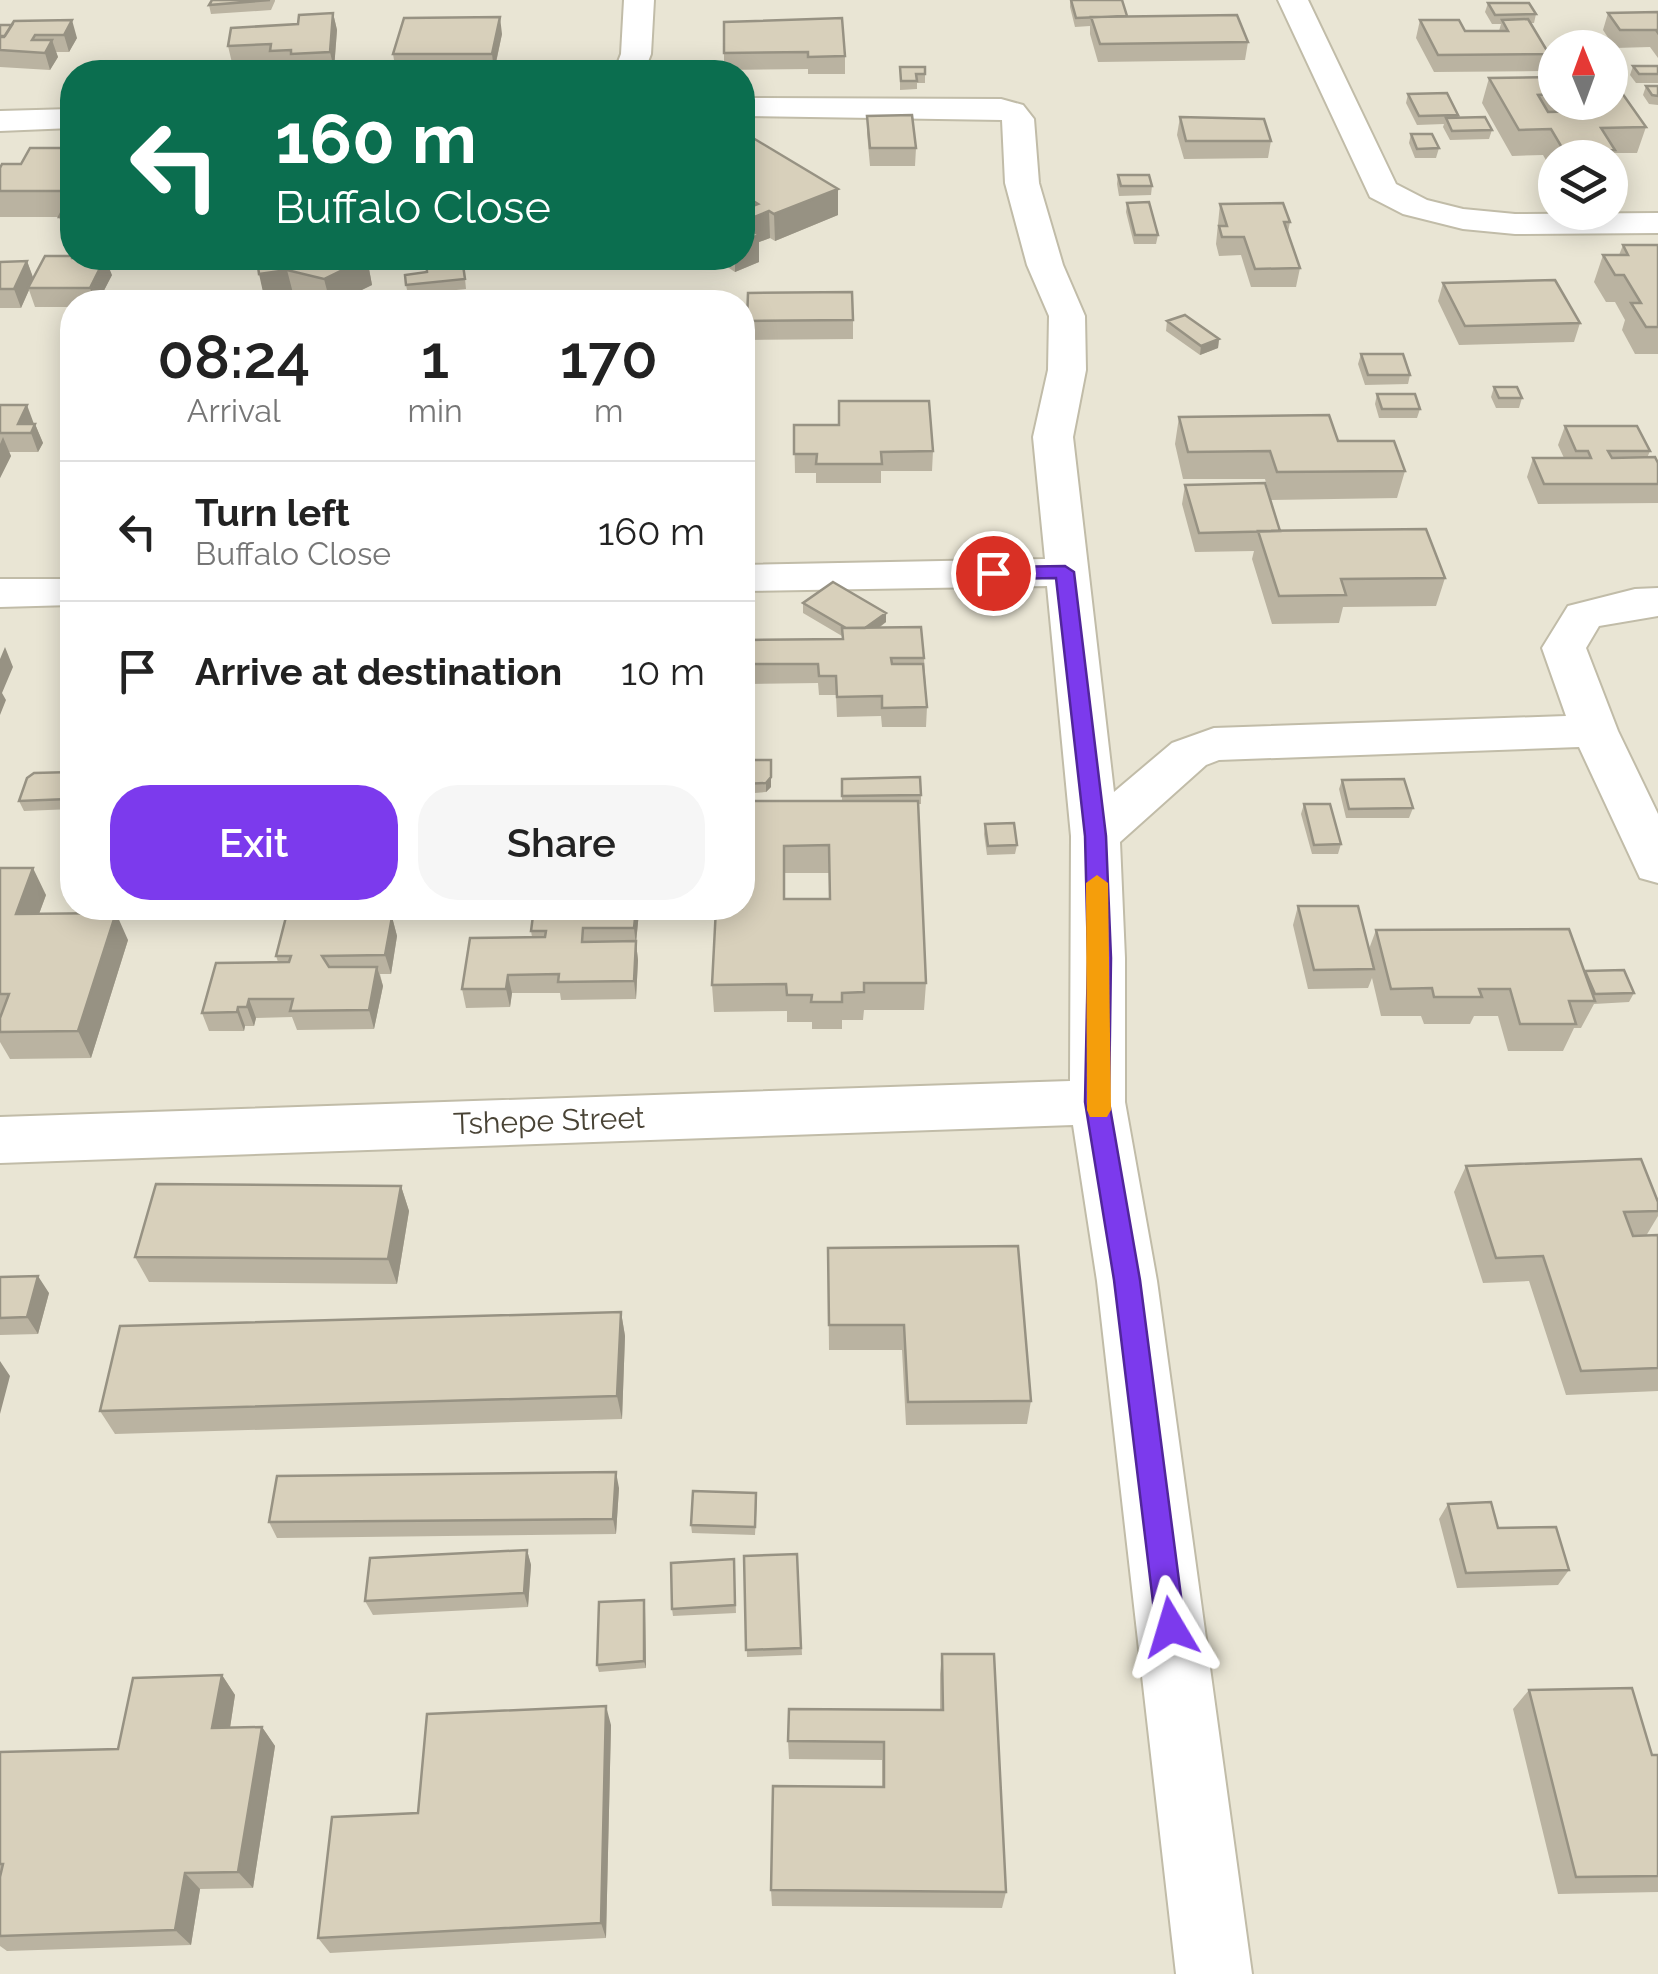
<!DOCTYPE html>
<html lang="en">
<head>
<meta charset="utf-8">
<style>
  body { margin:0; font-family:Raleway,sans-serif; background:#f6f6f6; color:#222; height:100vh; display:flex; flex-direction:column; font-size:38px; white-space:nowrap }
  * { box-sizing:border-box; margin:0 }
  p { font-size:32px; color:#767676 }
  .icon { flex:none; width:55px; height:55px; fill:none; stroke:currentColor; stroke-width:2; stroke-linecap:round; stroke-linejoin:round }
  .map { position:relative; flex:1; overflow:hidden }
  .sheet { position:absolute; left:60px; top:290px; width:695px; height:630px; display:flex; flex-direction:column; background:#fff; border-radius:40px; box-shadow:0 5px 25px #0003 }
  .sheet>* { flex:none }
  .hud { position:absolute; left:60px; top:60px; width:695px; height:210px; border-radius:40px; box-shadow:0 5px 25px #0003; background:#0b6e4f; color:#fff; overflow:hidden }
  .needle { width:65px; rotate:359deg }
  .fabs { position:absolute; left:1538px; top:30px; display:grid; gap:20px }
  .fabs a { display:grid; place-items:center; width:90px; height:90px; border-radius:50%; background:#fff; box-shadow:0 5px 25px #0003; font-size:50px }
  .pin { position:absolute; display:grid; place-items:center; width:85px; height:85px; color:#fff; margin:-42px; border:5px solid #fff; border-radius:50%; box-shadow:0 2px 10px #0007 }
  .me { position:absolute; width:110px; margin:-55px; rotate:353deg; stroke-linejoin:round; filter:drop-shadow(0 0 8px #0008) }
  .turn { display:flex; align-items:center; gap:35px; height:210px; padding:0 50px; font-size:45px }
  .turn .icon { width:130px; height:130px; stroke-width:2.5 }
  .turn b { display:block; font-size:70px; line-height:85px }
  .eta { display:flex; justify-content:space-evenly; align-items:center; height:170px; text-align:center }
  .eta b { font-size:60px; font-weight:600; line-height:70px }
  .action { display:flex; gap:20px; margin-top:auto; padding:20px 50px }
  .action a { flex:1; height:115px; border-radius:40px; background:#7c3aed; color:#fff; font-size:40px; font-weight:600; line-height:115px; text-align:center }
  .action a+a { background:#f6f6f6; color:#222 }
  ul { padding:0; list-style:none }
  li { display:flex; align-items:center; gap:30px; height:140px; padding:0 50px; border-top:2px solid #e0e0e0 }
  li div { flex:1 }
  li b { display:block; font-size:38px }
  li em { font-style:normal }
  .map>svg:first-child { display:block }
  .residential { fill:#e9e5d4; fill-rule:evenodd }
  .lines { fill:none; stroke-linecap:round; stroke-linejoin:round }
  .street-casing { stroke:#c1bca8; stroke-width:4 }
  .street { fill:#fff; fill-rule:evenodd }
  .wall { fill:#bab3a1; fill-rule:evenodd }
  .shaded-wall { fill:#979283 }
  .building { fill:#d8d0bb; stroke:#979283; stroke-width:2.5; fill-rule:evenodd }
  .route { fill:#7c3aed; stroke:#51269a; stroke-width:2.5 }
  .slow { fill:#f59e0b }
  .labels { text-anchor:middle; stroke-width:8; stroke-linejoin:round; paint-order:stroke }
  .street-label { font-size:30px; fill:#494335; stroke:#fff }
</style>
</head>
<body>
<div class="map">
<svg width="1658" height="1974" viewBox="0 0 1658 1974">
  <rect width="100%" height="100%" fill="#f5f2e7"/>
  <path class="residential" d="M0,0H1658V1974H0ZM1555,48H1610V102H1555ZM72,72H742V258H72ZM1555,158H1610V212H1555ZM72,302H742V908H72Z"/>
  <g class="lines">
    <defs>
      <path id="street" d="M624,0H654L651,54L644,72H614L621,54Z
        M1278,0H1308L1396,184L1427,200L1463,209L1515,214L1658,213V233L1515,234L1463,229L1403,214L1370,197Z
        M742,98L1001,99L1023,105L1034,119L1039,183L1063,265L1085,316L1086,370L1073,437L1114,792L1172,743L1214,728L1566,716L1542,648L1568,606L1635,589L1658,588V616L1599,626L1586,648L1618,731L1658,814V883L1640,878L1579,747L1219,760L1206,765L1120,842L1125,958V1102L1157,1281L1252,1974H1176L1097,1281L1073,1125L0,1163V1117L1070,1081L1071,836L1047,586L742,591V565L1045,559L1033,437L1048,370L1049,316L1027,265L1005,183L1002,120L742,116Z
        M72,109V128L0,131V111Z
        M0,579H72V605L0,607Z"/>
    </defs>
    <use href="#street" class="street-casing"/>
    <use href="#street" class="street"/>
  </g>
  <path class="wall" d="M212,0H275V1L271,10L211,14L209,5Z
    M1070,0H1122L1127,16L1248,42L1245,60L1098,62L1090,34V26L1075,27L1070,7Z
    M1488,3L1536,14L1534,23H1530L1549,54L1544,71L1434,72L1416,38L1420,20L1465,31H1499L1501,24H1492L1485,12Z
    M1658,12V58L1650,47L1615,48L1603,30L1608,13Z
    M333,13L337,30L334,69L295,71L294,67L274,68L272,61L232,63L228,46Z
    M724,22L845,56V74H808V69L724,70Z
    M0,25L77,38L69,52H56L58,57L50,70L0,67Z
    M502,34L496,63H558V72H396L393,54Z
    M1633,66H1658V83H1636L1630,75Z
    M900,67L925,74V83H917V89L900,90Z
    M1555,77V102H1610L1646,127L1637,153H1614L1610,164V158H1555V176L1543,155L1512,156L1482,103L1489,78Z
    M1646,86H1658V105L1649,104L1643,95Z
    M1408,94L1458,115V117L1492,130L1489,139L1450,140L1443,127L1444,124L1417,125L1406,103Z
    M867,116L916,148L915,166H870L867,133Z
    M1180,117L1271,141L1268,158L1184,159L1177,135Z
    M743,132L838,215L775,241L770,238L759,242V262L735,272L714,258H742Z
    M1411,134L1439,148L1436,158H1415L1409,143Z
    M72,148V243H68L59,217H0V168L21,164Z
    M1118,175L1152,186L1151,195L1119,196L1117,184Z
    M1127,203L1158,235L1156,244H1134L1126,212Z
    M1220,204L1290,222L1288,232L1300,268L1296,287H1251L1241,255L1219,256L1216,244Z
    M1623,245H1658V354H1635L1622,330L1625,320L1615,302H1606L1594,282L1603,255H1619Z
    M257,258H367L372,285L337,302H317L294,297L265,301Z
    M463,258L466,289L408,295L406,285L427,272Z
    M27,261L33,278L112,275L98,302H72V307H35L29,290L21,308H0V262Z
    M1443,283L1580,323L1574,342L1459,345L1438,301Z
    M853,320V339L748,340L747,321Z
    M1167,321L1219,339L1218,348L1200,355L1166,331Z
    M1361,354L1410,375L1408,384L1365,385L1358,364Z
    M1494,387L1522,398L1519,408H1496L1491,397Z
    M1377,394L1420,409L1417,418H1379L1375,404Z
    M0,405L35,424L43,443L38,452H9L11,456L0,478Z
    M1179,417L1338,441L1405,471L1397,498L1271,500L1265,479H1183L1175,444Z
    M794,425L933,451L932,471H881V483H816V473H795Z
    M1565,426L1650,451L1647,458L1658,463V503L1538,504L1527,477L1533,458H1564L1558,445Z
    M1185,485L1280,531L1445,578L1436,606L1343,607L1339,623L1272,624L1252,559L1254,551L1195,552L1182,504Z
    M803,603L886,622L879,628L924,658L927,707L926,727H882L881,716L837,717L836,695H819L818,683L748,684V664L842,639V636L803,613Z
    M742,760H771V787L766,792L742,794Z
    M72,772V809L24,811L19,801Z
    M842,779L921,795V804H918L926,983L924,1010H864L863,1020H842V1029H812V1022H787V1011L714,1012L712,985L742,801H842ZM784,873H829V899H784Z
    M1342,780L1413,808L1409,818H1346L1339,789Z
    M1304,804L1341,844L1338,854H1312L1301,814Z
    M985,824L1017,845L1015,854L987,855L984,834Z
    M0,868L46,895L39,914L128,940L91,1058L10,1059L0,1042Z
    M1298,906L1369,949L1376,930L1585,972L1634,993L1629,1002L1594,1004L1581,1028H1574L1563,1051H1508L1498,1016H1474L1470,1024H1424L1421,1016H1381L1372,978L1368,988L1308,989L1293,925Z
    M639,912L636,943L638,960L636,999L561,1000L560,993H512L510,1007L466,1008L462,989L532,937L531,931Z
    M392,917L397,936L391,974H380L383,986L374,1029L297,1030L292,1017L256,1018L254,1026H245L244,1031H209L202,1013L278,962L276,956Z
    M1466,1166L1658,1202V1216L1646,1236L1658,1235V1391L1566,1395L1529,1281L1483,1283L1454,1192Z
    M401,1186L409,1211L397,1284L149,1282L135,1257Z
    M828,1248L1031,1401L1027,1424L906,1425L902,1350H829Z
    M0,1277L49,1293L38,1334L0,1335Z
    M621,1312L625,1336L622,1419L115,1434L100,1411Z
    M619,1488L616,1534L277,1538L269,1522Z
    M757,1501L755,1535L692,1533L691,1525Z
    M1448,1504L1498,1528L1569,1570L1558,1585L1457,1588L1439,1519Z
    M527,1550L531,1565L528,1607L373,1615L365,1601Z
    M797,1554L802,1655L747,1657L744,1556Z
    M734,1559L736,1613L673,1616L672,1609Z
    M644,1600L645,1607L646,1668L599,1672L597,1665Z
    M942,1654L1006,1892L1002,1908L772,1906L771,1890L882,1787V1760L789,1759L788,1741L940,1710V1674Z
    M222,1675L235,1695L230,1728L262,1727L275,1746L253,1888L200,1889L191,1945L7,1951L0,1946V1752L118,1749Z
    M1529,1690L1652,1755H1658V1892L1558,1894L1513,1709Z
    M611,1725L606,1938L330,1953L318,1938L418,1813Z"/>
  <path class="shaded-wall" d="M333,13L337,30L334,69L330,52Z
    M500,17L502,34L494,71L492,54Z
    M72,20L77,38L69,52L64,35Z
    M52,40L58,57L50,70L45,53Z
    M838,189V215L775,241L774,214Z
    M769,211L770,238L759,242V262L735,272V258H742V222Z
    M105,258L112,275L98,302H95L90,288Z
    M367,258L372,285L337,302H330L324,279Z
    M27,261L34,280L28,288L29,290L21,308L14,289Z
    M287,270L294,297L265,301L259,274Z
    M1219,339L1218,348L1200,355L1201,346Z
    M27,405L34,424H18Z
    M35,424L43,443L38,452L31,433Z
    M3,437L11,456L0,478V444Z
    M886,613V622L856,644V634Z
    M5,647L13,667L2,693L6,700L0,715V659Z
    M771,777V787L766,792V783Z
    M72,793V809L68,799Z
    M33,868L46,895L29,941L16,914Z
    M636,908H639V912L636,943L638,960L636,999L634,981L636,946L634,928Z
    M116,913L128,940L91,1058L78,1031Z
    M392,917L397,936L391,974L385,955Z
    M377,967L383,986L374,1029L369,1010Z
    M508,975L512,993L510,1007L506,989Z
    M249,999L256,1018L254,1026L247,1007Z
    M238,1007L245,1026L244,1031L237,1012Z
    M401,1186L409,1211L397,1284L388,1259Z
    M38,1276L49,1293L38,1334L27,1317Z
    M621,1312L625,1336L622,1419L617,1396Z
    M0,1361L10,1376L0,1414Z
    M616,1472L619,1488L616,1534L613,1519Z
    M527,1550L531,1565L528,1607L524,1593Z
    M644,1600L645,1607L646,1668L644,1661Z
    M222,1675L235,1695L227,1747L212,1728Z
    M606,1706L611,1725L606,1938L601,1923Z
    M262,1727L275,1746L253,1888L238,1872Z
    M185,1873L200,1889L191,1945L175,1930Z"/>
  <path class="building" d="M212,0H270L209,5Z
    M1071,0H1122L1127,16L1076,18Z
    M1488,3H1529L1536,14L1495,15Z
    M1658,12V33L1656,30H1620L1608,13Z
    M333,13L330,52L291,54V50L270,51L271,44L228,46L231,28L298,24L299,15Z
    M1237,15L1248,42L1100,44L1091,17Z
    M500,17L492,54H393L404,18Z
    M842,18L845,56L808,57V52L724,53V22Z
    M1528,19L1549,54L1438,55L1420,20H1459L1465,31H1508L1502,20Z
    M72,20L64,35H35L32,40H52L45,53L0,50V37H4L14,21Z
    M0,25H12L5,36H0Z
    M493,63H558L556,72H490Z
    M1633,66H1658V74H1639Z
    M900,67H925V74H916L917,81H901Z
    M1610,76L1646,127L1601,128L1615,150L1564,151L1551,129L1519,130L1489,78L1555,77V94L1538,95L1548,112L1593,111L1587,102H1610Z
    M1646,86H1658V96L1652,95Z
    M1447,93L1458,115L1419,116L1408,94Z
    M912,115L916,148H870L867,116Z
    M1180,117L1264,119L1271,141H1186Z
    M1485,117L1492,130L1452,131L1446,118Z
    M743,132L838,189L774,214L769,211L742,222V210L758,204L742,194Z
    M1411,134H1432L1439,148L1417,149Z
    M30,148H72V191H0V168L2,164H21Z
    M1118,175H1149L1152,186H1121Z
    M72,191V217H59Z
    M1149,202L1158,235H1135L1127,203Z
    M1283,203L1290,222H1284L1300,268L1255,269L1244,237H1222L1219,226H1227L1220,204Z
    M742,225L759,235L742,242Z
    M1623,245H1658V327H1646L1631,303H1641L1624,275H1615L1603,255H1628Z
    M45,256H72V258H105L90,288H28Z
    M257,258H367L324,279L287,270L259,274Z
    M437,258H462L465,279L406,285L405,275L427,272L426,259Z
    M27,261L14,289H0V262Z
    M1555,280L1580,323L1465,326L1443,283Z
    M557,292H612L611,302H555Z
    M852,292L853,320L747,321L748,293Z
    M1185,315L1219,339L1201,346L1167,321Z
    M1361,354H1403L1410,375H1368Z
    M1494,387H1517L1522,398H1499Z
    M1377,394H1415L1420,409H1382Z
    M839,401H929L933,451L881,452L882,464H816L817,454H794V425H839Z
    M0,405H27L18,424H35L31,433H0Z
    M1329,415L1338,441H1394L1405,471L1277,472L1270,451L1188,452L1179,417Z
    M1565,426H1637L1650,451H1608L1612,458L1655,457L1658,463V484H1544L1533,458H1591L1588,451H1576Z
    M1265,483L1280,531L1199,533L1185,485Z
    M1426,529L1445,578L1341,579L1346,595L1279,596L1258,531Z
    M833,582L886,613L865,628H846L803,603Z
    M921,627L924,658H891L892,664H923L927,707L882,708V696L837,697L836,676H819L818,664H748V640L843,639L842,628Z
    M742,760H771V777L766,783L742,784Z
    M72,772V793L68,799L19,801L27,778L34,773Z
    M920,777L921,795L842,796V779Z
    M1404,779L1413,808L1349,809L1342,780Z
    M742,801H918L926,983H864V992L842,993V1002H811L812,995H787L786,984L712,985L716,908H742ZM829,845L830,899H784V846Z
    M1304,804H1330L1341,844L1314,845Z
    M1014,823L1017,845L988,846L985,824Z
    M0,868H33L16,914L116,913L78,1031L0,1032V1018L9,994H0Z
    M1298,906H1358L1374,969L1314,970Z
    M534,908H636L634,928H583L582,942L636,941L634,981L558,982L559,974L508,975L506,989H462L470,938L545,937L546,931H531Z
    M286,917H392L385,955L322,956L329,967H377L369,1010L290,1011L293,999H249L247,1007H238L237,1012L202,1013L216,963L289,962L291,956H276Z
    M1569,929L1595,1001H1569L1576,1024H1520L1510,989H1479L1482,997H1434L1432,988L1391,989L1376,930Z
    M1624,970L1634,993L1595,994L1585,971Z
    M1641,1159L1658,1202V1211L1624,1212L1633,1236L1658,1235V1368L1581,1371L1543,1256L1496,1258L1466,1166Z
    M156,1184L401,1186L388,1259L135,1257Z
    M1018,1246L1031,1401L908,1402L904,1325H829L828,1248Z
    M38,1276L27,1317L0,1318V1277Z
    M621,1312L617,1396L100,1411L120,1326Z
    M616,1472L613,1519L269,1522L277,1476Z
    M693,1491L756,1493L755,1527L691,1525Z
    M1491,1502L1498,1528L1556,1527L1569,1570L1466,1573L1448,1504Z
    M527,1550L524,1593L365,1601L370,1558Z
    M797,1554L801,1648L746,1650L744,1556Z
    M734,1559L735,1605L672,1609L671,1563Z
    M644,1600V1661L597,1665L599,1602Z
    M942,1654H994L1006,1892L771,1890L773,1786L884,1787V1742L788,1741L789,1709L943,1710Z
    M222,1675L212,1728L262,1727L238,1872L185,1873L175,1930L0,1936V1877L3,1864H0V1752L118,1749L133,1678Z
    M1632,1688L1652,1755H1658V1876L1576,1877L1529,1690Z
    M606,1706L601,1923L318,1938L332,1817L418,1813L427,1714Z"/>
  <path class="route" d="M1065,566L1074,572L1106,836L1111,958L1109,1102L1140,1280L1185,1627L1181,1637L1171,1642L1160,1637L1156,1627L1114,1280L1085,1102L1088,958L1085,836L1056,578L993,579L984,573L993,567Z"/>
  <path class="slow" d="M1097,875L1108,883L1111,1110L1107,1117H1090L1087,1110L1086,883Z"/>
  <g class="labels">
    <g class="street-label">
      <text transform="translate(549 1121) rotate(-2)" y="10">Tshepe Street</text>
    </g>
  </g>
</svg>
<div class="fabs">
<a><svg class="needle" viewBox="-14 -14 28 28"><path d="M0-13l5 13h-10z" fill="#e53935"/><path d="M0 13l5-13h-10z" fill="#767676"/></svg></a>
<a><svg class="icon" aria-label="layers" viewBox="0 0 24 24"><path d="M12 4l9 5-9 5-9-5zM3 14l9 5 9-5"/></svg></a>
</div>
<div class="pin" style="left:993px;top:573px;background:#d93025"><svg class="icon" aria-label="arrive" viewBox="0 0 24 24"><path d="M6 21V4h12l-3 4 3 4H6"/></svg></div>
<svg class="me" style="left:1171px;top:1627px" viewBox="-20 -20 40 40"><path d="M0-17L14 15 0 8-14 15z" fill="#7c3aed" stroke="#fff" stroke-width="4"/></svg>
<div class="hud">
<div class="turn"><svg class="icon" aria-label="left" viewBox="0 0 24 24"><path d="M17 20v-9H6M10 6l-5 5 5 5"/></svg><div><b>160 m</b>Buffalo Close</div></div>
</div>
<section class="sheet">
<div class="eta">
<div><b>08:24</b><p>Arrival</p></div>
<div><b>1</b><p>min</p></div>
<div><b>170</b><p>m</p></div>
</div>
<ul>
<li><svg class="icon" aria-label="left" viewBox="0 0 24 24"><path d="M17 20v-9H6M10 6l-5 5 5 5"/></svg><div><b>Turn left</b><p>Buffalo Close</p></div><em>160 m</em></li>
<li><svg class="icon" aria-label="arrive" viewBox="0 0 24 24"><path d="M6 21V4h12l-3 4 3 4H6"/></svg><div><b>Arrive at destination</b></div><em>10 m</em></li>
</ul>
<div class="action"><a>Exit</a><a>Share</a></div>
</section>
</div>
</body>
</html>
